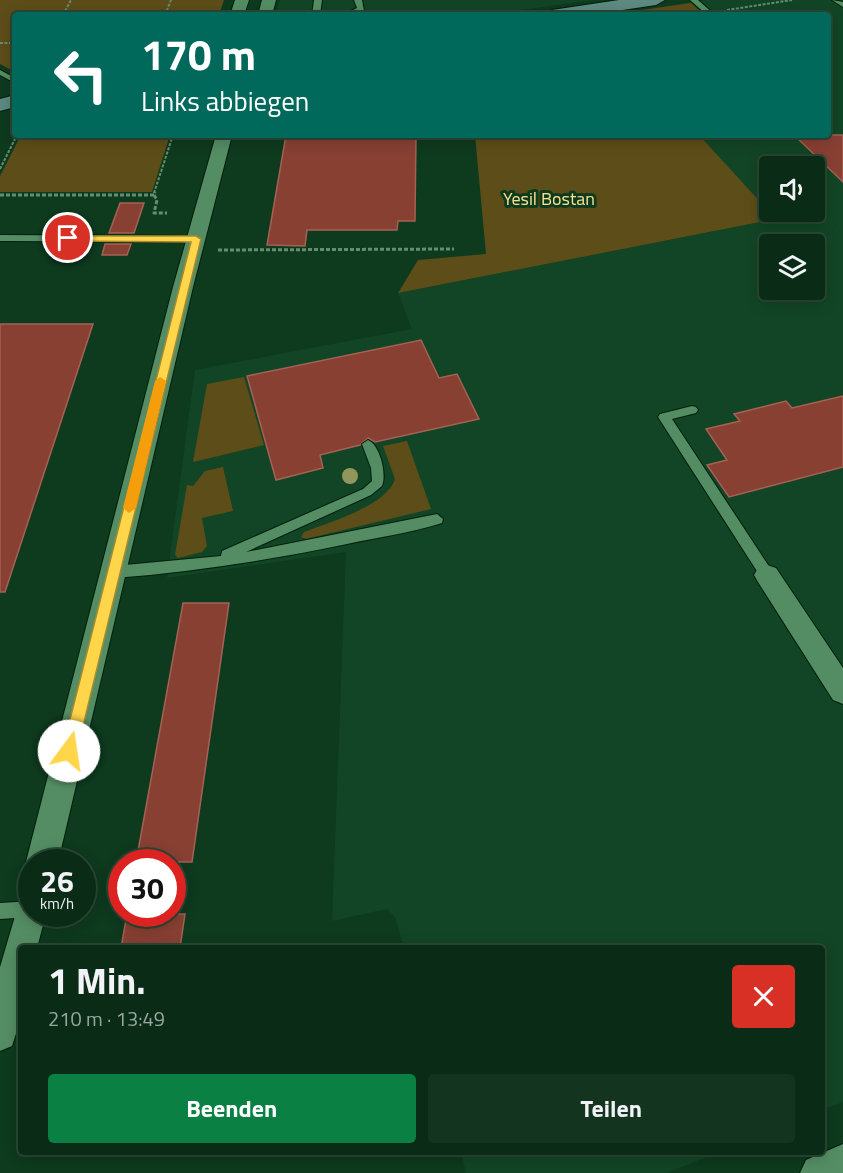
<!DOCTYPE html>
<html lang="de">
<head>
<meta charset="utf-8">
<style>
  body { margin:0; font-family:"Titillium Web",sans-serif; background:#13341f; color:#f1f3f6; height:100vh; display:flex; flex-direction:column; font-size:22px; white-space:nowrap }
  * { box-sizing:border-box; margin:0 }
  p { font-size:20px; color:#99a7a1 }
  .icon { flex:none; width:33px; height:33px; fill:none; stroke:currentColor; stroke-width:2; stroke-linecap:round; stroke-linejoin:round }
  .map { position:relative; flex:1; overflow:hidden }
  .side { position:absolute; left:18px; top:945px; width:807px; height:210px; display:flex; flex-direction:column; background:#0a2c16; border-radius:6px; box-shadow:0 3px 15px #0003,0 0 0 2px #2a4835 }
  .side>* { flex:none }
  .banner { position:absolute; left:12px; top:12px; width:819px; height:126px; border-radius:6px; box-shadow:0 3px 15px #0003,0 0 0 2px #2a4835; background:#00695c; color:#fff; overflow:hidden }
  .fabs { position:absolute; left:759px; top:156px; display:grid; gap:12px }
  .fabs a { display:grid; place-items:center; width:66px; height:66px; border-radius:6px; background:#0a2c16; box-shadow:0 3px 15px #0003,0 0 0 2px #2a4835; font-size:30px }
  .speed { position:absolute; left:18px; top:849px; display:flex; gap:12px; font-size:30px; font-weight:700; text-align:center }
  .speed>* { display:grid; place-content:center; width:78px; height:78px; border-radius:50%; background:#0a2c16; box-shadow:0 3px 15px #0003,0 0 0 2px #2a4835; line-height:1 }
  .speed small { font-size:15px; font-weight:400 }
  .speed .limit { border:9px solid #d22; background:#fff; color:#111 }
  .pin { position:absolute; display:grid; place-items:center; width:51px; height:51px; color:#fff; margin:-26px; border:3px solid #fff; border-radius:50%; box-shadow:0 2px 6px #0007 }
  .me { position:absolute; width:66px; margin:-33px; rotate:14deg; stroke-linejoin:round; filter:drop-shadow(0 0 4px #0008) }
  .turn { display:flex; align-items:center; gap:21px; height:126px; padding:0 30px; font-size:27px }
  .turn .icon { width:78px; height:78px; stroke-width:2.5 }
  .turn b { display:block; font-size:42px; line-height:51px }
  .round { display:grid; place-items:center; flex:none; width:63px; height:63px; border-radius:6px; background:#13341f }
  .overview { display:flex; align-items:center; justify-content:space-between; height:102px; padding:0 30px }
  h1 { font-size:36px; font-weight:700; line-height:45px }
  .button { display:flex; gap:12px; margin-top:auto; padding:12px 30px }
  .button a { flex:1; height:69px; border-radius:6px; background:#0b8043; color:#fff; font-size:24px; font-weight:700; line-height:69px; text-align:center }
  .button a+a { background:#13341f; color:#f1f3f6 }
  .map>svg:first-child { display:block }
  .built { fill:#124525; fill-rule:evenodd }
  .green { fill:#5d4d19 }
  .building { fill:#884033; stroke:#a36255; stroke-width:1.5 }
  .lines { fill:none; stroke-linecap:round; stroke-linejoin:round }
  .lane-casing { stroke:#021f0c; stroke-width:2 }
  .street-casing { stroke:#021f0c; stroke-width:2 }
  .secondary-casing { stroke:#021f0c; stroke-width:2 }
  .path-far1 { stroke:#668c72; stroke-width:2; stroke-dasharray:3 1.5; stroke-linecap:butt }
  .path { stroke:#668c72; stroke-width:3; stroke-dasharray:4 2; stroke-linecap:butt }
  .lane { fill:#548d64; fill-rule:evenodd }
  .street { fill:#548d64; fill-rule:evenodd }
  .secondary { fill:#5d8a82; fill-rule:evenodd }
  .tree { fill:#91965d }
  .route { fill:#ffd54a; stroke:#a68a30; stroke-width:1.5 }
  .slow { fill:#f59e0b }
  .labels { text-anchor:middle; stroke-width:6; stroke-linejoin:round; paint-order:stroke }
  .far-park-label { font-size:18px; fill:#fce190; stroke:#0e3a1e }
</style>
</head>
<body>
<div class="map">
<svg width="843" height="1173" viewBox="0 0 843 1173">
  <rect width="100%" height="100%" fill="#0e3a1e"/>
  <path class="built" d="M280,0H593L485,15H276Z
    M706,0H843V1102L822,1110V948H404L395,917L387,909L332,921L346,552L167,578L195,370L412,329L398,293L775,219L699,135H828V15H605ZM770,166H814V212H770ZM770,244H814V290H770Z
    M461,1152H719L667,1173H466Z"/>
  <path class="green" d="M0,0H224L219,15H15V72L0,64Z
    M691,3L704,15H608Z
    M21,135H170L152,192H0V176Z
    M475,135H699L776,219L398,293L418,260L486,254Z
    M244,377L264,445L193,462L207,384Z
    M407,441L431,509L306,539L301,537L304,532C328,523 388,505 395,479L383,446Z
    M223,467L233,511L202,518L207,546L202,552L178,558L175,555L187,485L193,486L205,471Z"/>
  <path class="building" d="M286,135H416L415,221H398L397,230H307L305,246L267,245Z
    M794,135H843V182Z
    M120,203H144L134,233H109Z
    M105,244H131L127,255H102Z
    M0,324H93L5,592H0Z
    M421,340L439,378L457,374L479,419L375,442L368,438L360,445L320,455L323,468L276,480L247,376Z
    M843,396V467L729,497L707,465L727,460L706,429L740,421L734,414L786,401L792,408Z
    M183,603H229L192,862H136Z
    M127,914H185L180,948H121Z"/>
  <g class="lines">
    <defs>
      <path id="lane" d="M314,0H322L320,15H312Z
        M354,0H362L364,11L353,15H343L357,8Z
        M690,0H698L715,15H707Z
        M832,0L843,2V7Z
        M0,70L15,78V83L0,75Z
        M0,235L196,236L201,239L196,242L0,241Z
        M692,406L696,407L698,410L696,413L672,419L772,571L774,575L772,579H762L658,417L660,414Z
        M368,440C380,445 387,474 382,486L371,495L246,552L437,514L443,519L442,523C411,533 378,537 347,544C270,560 193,572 114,578L109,576L107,572L109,568L114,566L221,556L222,551L363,489L372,481L371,468L362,444Z
        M32,901V914L37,915L31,917L0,919V903Z"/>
      <path id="street" d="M235,0H249L244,15H230Z
        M262,0H276L272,15H258Z
        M216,135H232L193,287L58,862H32V873L26,862L173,287Z
        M767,565L776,568L843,668V704L833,700L758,582L754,575L758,568Z
        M32,891V914H46L37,948H21V1018L12,1046L0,1051V967L21,896Z
        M843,1144V1173H800L806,1160Z"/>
      <path id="secondary" d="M619,0H665L656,5L589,15H543L552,10Z
        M15,95V107L0,111V99Z"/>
    </defs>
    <use href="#lane" class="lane-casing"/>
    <use href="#street" class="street-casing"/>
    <use href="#secondary" class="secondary-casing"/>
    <path class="path-far1" d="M727,10L792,0
      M63,15L71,0
      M165,15L171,0
      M0,43H15
      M0,169L17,135
      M154,193L173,135"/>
    <path class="path" d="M0,195H154L155,192
      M154,195L157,200L154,213H167
      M218,250L454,249"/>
    <use href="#lane" class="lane"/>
    <use href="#street" class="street"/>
    <use href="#secondary" class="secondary"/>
  </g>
  <circle class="tree" cx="350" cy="476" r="8"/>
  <path class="route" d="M65,236H196L201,239L77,751L75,756L69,758L64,756L62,751L191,242L68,241L63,238Z"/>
  <path class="slow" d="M160,377L166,381L136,508L129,513L123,508L155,381Z"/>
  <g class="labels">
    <g class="far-park-label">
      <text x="549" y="205">Yesil Bostan</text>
    </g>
  </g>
</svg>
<div class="fabs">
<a><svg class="icon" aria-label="sound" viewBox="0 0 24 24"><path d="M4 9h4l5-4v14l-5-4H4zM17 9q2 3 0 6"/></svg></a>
<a><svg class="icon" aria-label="layers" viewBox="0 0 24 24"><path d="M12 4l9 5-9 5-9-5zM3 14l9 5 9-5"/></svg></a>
</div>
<div class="speed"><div>26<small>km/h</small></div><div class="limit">30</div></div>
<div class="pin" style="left:68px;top:238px;background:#d93025"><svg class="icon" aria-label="arrive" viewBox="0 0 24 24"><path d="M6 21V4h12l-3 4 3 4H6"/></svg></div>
<svg class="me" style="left:69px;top:751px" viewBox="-20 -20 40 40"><circle r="19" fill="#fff"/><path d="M0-13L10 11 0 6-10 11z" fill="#ffd54a"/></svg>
<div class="banner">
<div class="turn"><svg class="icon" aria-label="left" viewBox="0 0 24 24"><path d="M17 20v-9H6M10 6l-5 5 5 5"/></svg><div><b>170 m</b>Links abbiegen</div></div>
</div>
<section class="side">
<div class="overview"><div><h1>1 Min.</h1><p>210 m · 13:49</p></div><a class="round" style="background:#d93025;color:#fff"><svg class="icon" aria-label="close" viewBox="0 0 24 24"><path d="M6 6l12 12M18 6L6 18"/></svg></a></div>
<div class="button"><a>Beenden</a><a>Teilen</a></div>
</section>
</div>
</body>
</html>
